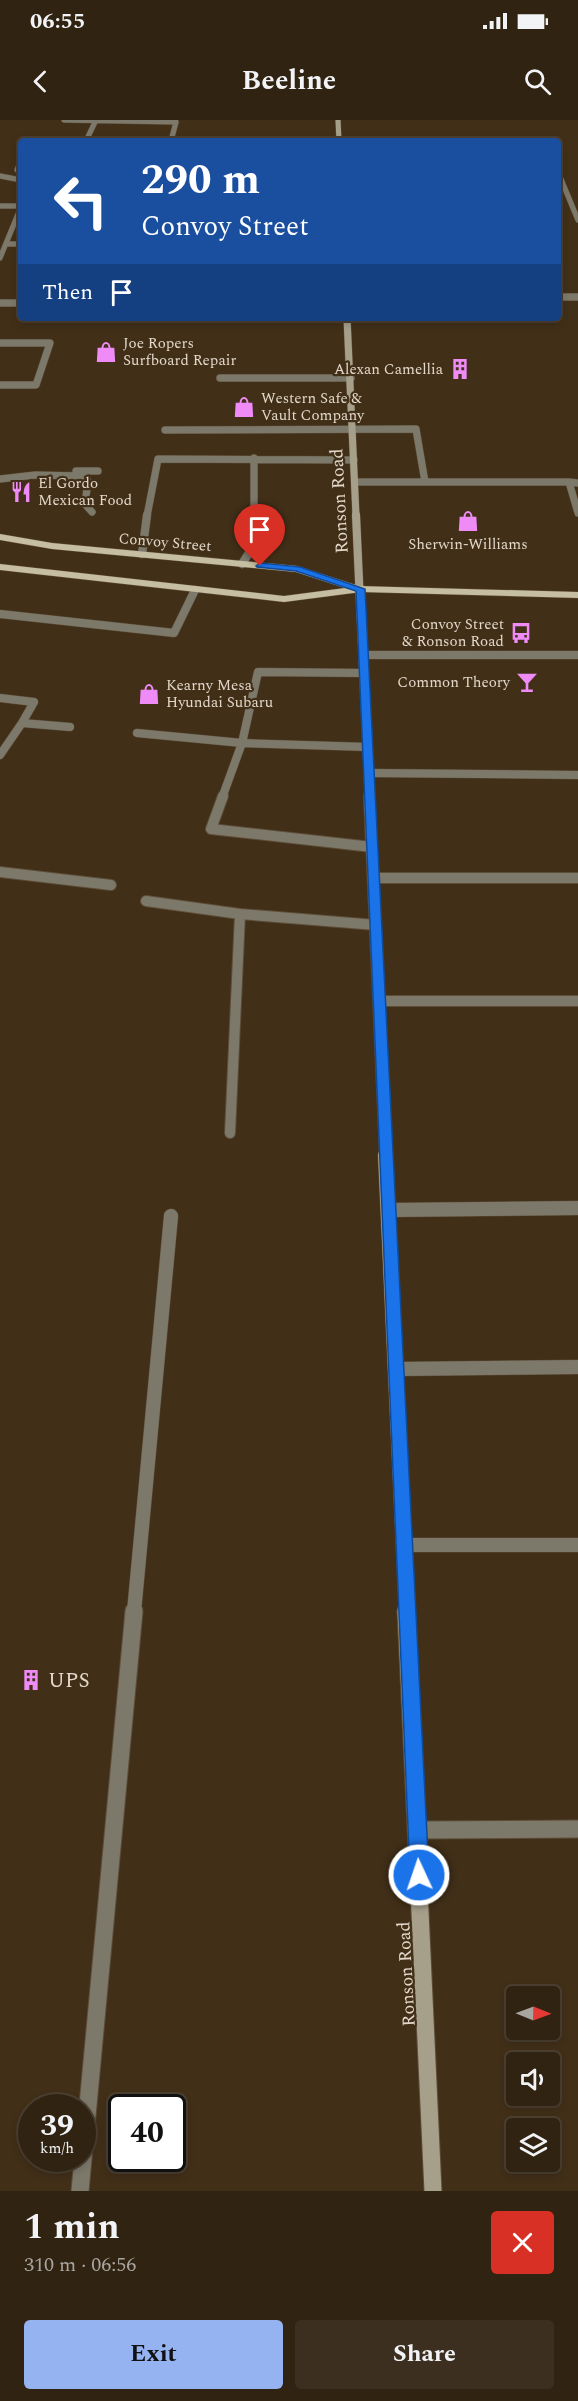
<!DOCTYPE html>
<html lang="en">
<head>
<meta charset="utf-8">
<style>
  body { margin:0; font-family:Spectral,serif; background:#3d2f20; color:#f1f3f6; height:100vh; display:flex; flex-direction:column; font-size:22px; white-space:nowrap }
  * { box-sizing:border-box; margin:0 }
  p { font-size:20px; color:#a8a49f }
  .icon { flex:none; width:33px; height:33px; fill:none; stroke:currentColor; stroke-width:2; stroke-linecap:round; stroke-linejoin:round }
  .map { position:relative; height:2071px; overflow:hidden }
  .sheet { display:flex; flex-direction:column; background:#312312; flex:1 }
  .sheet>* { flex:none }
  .banner { position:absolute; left:18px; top:18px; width:543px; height:183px; border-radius:6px; box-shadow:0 3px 9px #0003,0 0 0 2px #4c4032; background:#1a4fa0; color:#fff; overflow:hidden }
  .needle { width:39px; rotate:91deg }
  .controls { position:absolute; left:506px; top:1866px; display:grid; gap:12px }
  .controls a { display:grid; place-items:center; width:54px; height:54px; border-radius:6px; background:#312312; box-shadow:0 3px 9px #0003,0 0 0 2px #4c4032; font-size:30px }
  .speed { position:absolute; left:18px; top:1974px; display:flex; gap:12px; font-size:30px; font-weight:700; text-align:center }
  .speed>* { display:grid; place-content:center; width:78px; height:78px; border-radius:50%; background:#312312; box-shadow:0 3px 9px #0003,0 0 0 2px #4c4032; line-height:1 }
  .speed small { font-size:15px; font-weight:400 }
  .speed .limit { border:3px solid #111; border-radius:9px; background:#fff; color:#111 }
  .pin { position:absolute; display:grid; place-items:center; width:51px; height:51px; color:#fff; margin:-62px -26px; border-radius:50% 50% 50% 0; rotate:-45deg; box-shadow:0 0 6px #0007 }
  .pin .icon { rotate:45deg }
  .me { position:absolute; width:66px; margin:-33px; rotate:357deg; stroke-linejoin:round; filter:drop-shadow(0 0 4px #0008) }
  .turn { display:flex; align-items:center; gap:21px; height:126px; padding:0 24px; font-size:27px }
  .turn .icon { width:78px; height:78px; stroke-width:2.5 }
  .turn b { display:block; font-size:42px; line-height:51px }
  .then { display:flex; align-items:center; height:57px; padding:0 24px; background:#0003; gap:12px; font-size:22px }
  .round { display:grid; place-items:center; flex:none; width:63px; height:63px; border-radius:6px; background:#3d2f20 }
  .summary { display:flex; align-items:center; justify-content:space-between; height:102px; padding:0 24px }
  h1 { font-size:36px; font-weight:700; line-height:45px }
  .action { display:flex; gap:12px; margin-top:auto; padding:12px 24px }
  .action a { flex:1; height:69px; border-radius:6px; background:#95b2f1; color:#111; font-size:24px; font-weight:700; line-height:69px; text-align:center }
  .action a+a { background:#3d2f20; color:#f1f3f6 }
  .status { display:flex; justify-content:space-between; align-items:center; height:42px; padding:0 30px; background:#312312; direction:ltr }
  .status svg { height:16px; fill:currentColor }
  header { display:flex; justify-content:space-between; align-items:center; height:78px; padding:0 24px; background:#312312; font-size:27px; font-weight:700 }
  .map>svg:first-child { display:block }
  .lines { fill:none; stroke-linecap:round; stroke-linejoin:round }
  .lane-far5-casing { stroke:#5e4d38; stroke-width:6 }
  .lane-far4-casing { stroke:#5e4d38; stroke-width:8 }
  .lane-far3-casing { stroke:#5e4d38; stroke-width:9 }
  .lane-far2-casing { stroke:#5e4d38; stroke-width:12 }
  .lane-far1-casing { stroke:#5e4d38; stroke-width:15 }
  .lane-casing { stroke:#5e4d38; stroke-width:19 }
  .street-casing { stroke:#5e4d38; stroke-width:6 }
  .secondary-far5-casing { stroke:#5e4d38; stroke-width:6 }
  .secondary-far4-casing { stroke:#5e4d38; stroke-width:8 }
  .secondary-far3-casing { stroke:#5e4d38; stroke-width:9 }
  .secondary-far2-casing { stroke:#5e4d38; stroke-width:12 }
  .secondary-far1-casing { stroke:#5e4d38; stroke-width:15 }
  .secondary-casing { stroke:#5e4d38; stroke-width:19 }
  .primary-casing { stroke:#5e4d38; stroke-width:1 }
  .lane-far5 { stroke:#7c796b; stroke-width:5 }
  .lane-far4 { stroke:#7c796b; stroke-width:7 }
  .lane-far3 { stroke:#7c796b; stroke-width:8 }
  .lane-far2 { stroke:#7c796b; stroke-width:10 }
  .lane-far1 { stroke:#7c796b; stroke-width:14 }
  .lane { stroke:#7c796b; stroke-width:17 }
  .street { stroke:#7c796b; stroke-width:5 }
  .secondary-far5 { stroke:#a6a08b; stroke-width:5 }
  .secondary-far4 { stroke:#a6a08b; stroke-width:7 }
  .secondary-far3 { stroke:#a6a08b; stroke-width:8 }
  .secondary-far2 { stroke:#a6a08b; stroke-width:10 }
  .secondary-far1 { stroke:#a6a08b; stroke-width:14 }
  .secondary { stroke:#a6a08b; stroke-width:17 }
  .primary { fill:#c6bea2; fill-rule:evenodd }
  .route { fill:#1a73e8; stroke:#114b97; stroke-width:1.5 }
  .labels { text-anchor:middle; stroke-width:4.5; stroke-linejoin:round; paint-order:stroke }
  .far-poi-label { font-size:15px; fill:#e2d7c9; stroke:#412f18; text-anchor:start }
  .far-street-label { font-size:15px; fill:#e2d7c9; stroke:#412f18 }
  .street-label { font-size:18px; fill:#e2d7c9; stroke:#412f18 }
  .near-poi-label { font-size:21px; fill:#e2d7c9; stroke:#412f18; text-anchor:start }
</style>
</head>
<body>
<div class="status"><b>06:55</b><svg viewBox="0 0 49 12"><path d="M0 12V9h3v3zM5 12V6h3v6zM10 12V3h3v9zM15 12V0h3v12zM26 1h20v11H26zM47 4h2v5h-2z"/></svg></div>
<header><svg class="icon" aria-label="back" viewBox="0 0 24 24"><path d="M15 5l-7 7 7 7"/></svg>Beeline<svg class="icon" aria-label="search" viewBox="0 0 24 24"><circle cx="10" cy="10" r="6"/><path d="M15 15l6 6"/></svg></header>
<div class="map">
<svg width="578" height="2071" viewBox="0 0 578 2071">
  <rect width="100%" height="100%" fill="#412f18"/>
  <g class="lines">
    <defs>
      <path id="lane-far5" d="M64,0L176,2L171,21
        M86,21L96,0
        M21,40L17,50L21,54
        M558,52L578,100
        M0,56L21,60
        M0,86H21
        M6,124H21"/>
      <path id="lane-far4" d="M558,177H578
        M0,183H21
        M0,223H50L36,265H0
        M220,258H351
        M165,310L416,309L425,362
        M254,338V396
        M76,351H98
        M0,359L35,355L85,356L88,361L85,384L92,392
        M355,362H569
        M578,363L569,362L578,393
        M147,396L158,339L354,340"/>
      <path id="lane-far3" d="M142,434L147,395
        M242,444L254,425V395
        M0,494L174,513L195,470
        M364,535H578
        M0,578L34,582L22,603
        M137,613L242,623L368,627
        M0,635L22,603L70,607
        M369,653L578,655
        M222,678L242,623L258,552L365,553"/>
      <path id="lane-far2" d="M223,676L211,709L372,727
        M0,752L111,765
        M374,758H578
        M146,781L240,794
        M379,881H578
        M230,1013L240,794L376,805"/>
      <path id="lane-far1" d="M389,1090L578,1088
        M397,1249L578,1247
        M404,1425H578
        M134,1492L171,1096"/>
      <path id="lane" d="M417,1710L578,1709
        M80,2071L134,1491"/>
      <path id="street" d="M0,138L21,87"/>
      <path id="secondary-far5" d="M338,0L339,21"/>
      <path id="secondary-far4" d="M347,198L356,396"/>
      <path id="secondary-far3" d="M356,395L369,678"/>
      <path id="secondary-far2" d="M369,676L385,1036"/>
      <path id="secondary-far1" d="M385,1035L406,1492"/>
      <path id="secondary" d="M406,1491L433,2071"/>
      <path id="primary" d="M0,414L52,423L297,446L359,466L578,472V478L361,472L284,482L0,450V444L284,476L345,468L296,452L52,429L0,420Z"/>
    </defs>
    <use href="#lane-far5" class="lane-far5-casing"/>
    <use href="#lane-far4" class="lane-far4-casing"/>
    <use href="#lane-far3" class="lane-far3-casing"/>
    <use href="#lane-far2" class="lane-far2-casing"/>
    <use href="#lane-far1" class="lane-far1-casing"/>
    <use href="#lane" class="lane-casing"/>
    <use href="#street" class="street-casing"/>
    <use href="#secondary-far5" class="secondary-far5-casing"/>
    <use href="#secondary-far4" class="secondary-far4-casing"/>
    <use href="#secondary-far3" class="secondary-far3-casing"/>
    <use href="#secondary-far2" class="secondary-far2-casing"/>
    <use href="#secondary-far1" class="secondary-far1-casing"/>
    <use href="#secondary" class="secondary-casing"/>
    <use href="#primary" class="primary-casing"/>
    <use href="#lane-far5" class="lane-far5"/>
    <use href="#lane-far4" class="lane-far4"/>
    <use href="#lane-far3" class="lane-far3"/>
    <use href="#lane-far2" class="lane-far2"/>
    <use href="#lane-far1" class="lane-far1"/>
    <use href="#lane" class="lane"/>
    <use href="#street" class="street"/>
    <use href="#secondary-far5" class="secondary-far5"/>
    <use href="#secondary-far4" class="secondary-far4"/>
    <use href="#secondary-far3" class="secondary-far3"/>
    <use href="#secondary-far2" class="secondary-far2"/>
    <use href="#secondary-far1" class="secondary-far1"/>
    <use href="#secondary" class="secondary"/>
    <use href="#primary" class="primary"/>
  </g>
  <path class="route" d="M260,443L300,447L365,469L429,1755L426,1761L419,1764L413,1761L410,1755L356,471L296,451L257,447L256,446Z"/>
  <defs>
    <symbol id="shop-bare" viewBox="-9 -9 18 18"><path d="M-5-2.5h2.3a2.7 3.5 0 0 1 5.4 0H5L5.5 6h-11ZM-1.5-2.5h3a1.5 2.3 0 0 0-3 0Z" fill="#ef8bf7" stroke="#412f18" stroke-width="2.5" paint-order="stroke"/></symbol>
    <symbol id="building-bare" viewBox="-9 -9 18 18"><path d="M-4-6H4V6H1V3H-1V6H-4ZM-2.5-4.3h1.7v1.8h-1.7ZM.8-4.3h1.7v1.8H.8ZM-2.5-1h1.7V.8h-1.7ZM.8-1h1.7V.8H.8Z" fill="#ef8bf7" stroke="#412f18" stroke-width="2.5" paint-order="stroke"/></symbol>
    <symbol id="restaurant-bare" viewBox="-9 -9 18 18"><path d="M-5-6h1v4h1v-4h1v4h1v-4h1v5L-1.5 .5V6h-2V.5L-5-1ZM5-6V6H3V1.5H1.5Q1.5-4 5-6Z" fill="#ef8bf7" stroke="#412f18" stroke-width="2.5" paint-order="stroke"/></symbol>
    <symbol id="bus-bare" viewBox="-9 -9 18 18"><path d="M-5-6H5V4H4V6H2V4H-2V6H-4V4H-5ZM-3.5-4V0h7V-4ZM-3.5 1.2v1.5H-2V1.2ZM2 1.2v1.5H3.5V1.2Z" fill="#ef8bf7" stroke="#412f18" stroke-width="2.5" paint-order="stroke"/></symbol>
    <symbol id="bar-bare" viewBox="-9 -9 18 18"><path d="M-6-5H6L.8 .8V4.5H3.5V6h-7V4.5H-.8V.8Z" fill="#ef8bf7" stroke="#412f18" stroke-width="2.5" paint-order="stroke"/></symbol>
  </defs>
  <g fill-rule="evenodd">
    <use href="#shop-bare" x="91" y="217" width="30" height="30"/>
    <use href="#building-bare" x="445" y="234" width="30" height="30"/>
    <use href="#shop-bare" x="229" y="272" width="30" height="30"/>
    <use href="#restaurant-bare" x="6" y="357" width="30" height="30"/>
    <use href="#shop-bare" x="453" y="386" width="30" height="30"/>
    <use href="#bus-bare" x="506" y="498" width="30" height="30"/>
    <use href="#bar-bare" x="512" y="547" width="30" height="30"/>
    <use href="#shop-bare" x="134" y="559" width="30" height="30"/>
    <use href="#building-bare" x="16" y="1545" width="30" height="30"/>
  </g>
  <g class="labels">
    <g class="far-poi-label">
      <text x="123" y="228">Joe Ropers<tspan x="123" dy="17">Surfboard Repair</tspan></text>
      <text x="443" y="254" text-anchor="end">Alexan Camellia</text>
      <text x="261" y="283">Western Safe &amp;<tspan x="261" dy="17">Vault Company</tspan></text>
      <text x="38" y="368">El Gordo<tspan x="38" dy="17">Mexican Food</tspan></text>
      <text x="468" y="429" text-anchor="middle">Sherwin-Williams</text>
      <text x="504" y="509" text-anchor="end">Convoy Street<tspan x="504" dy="17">&amp; Ronson Road</tspan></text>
      <text x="510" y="567" text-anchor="end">Common Theory</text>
      <text x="166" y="570">Kearny Mesa<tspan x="166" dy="17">Hyundai Subaru</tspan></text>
    </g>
    <g class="far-street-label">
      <text transform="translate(165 422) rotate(5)" y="5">Convoy Street</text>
    </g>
    <g class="street-label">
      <text transform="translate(339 381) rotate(-93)" y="6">Ronson Road</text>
      <text transform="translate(406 1854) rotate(-93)" y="6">Ronson Road</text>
    </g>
    <g class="near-poi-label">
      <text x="48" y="1567">UPS</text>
    </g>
  </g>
</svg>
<div class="controls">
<a><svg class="needle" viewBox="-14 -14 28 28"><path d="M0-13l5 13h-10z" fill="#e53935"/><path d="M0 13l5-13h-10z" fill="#a8a49f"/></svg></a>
<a><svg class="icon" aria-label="sound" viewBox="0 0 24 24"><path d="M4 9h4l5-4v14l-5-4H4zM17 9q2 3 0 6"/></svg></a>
<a><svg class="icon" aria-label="layers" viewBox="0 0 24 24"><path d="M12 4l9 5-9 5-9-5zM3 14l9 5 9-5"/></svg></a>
</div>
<div class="speed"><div>39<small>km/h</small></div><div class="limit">40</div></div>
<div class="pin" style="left:260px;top:446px;background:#d93025"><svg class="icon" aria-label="arrive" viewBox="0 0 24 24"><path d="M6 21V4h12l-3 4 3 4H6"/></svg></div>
<svg class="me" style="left:419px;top:1755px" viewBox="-20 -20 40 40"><circle r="17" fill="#1a73e8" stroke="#fff" stroke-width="3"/><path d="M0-11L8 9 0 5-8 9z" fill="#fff"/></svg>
<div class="banner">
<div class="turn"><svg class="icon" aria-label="left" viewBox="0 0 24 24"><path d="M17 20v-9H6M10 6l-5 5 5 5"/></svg><div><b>290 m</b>Convoy Street</div></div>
<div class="then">Then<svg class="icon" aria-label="arrive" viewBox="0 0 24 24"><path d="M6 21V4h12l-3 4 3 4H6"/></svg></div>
</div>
</div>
<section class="sheet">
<div class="summary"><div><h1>1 min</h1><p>310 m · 06:56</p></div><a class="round" style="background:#d93025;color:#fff"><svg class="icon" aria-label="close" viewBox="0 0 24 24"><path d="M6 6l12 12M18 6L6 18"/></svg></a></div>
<div class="action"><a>Exit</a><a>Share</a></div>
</section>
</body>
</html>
